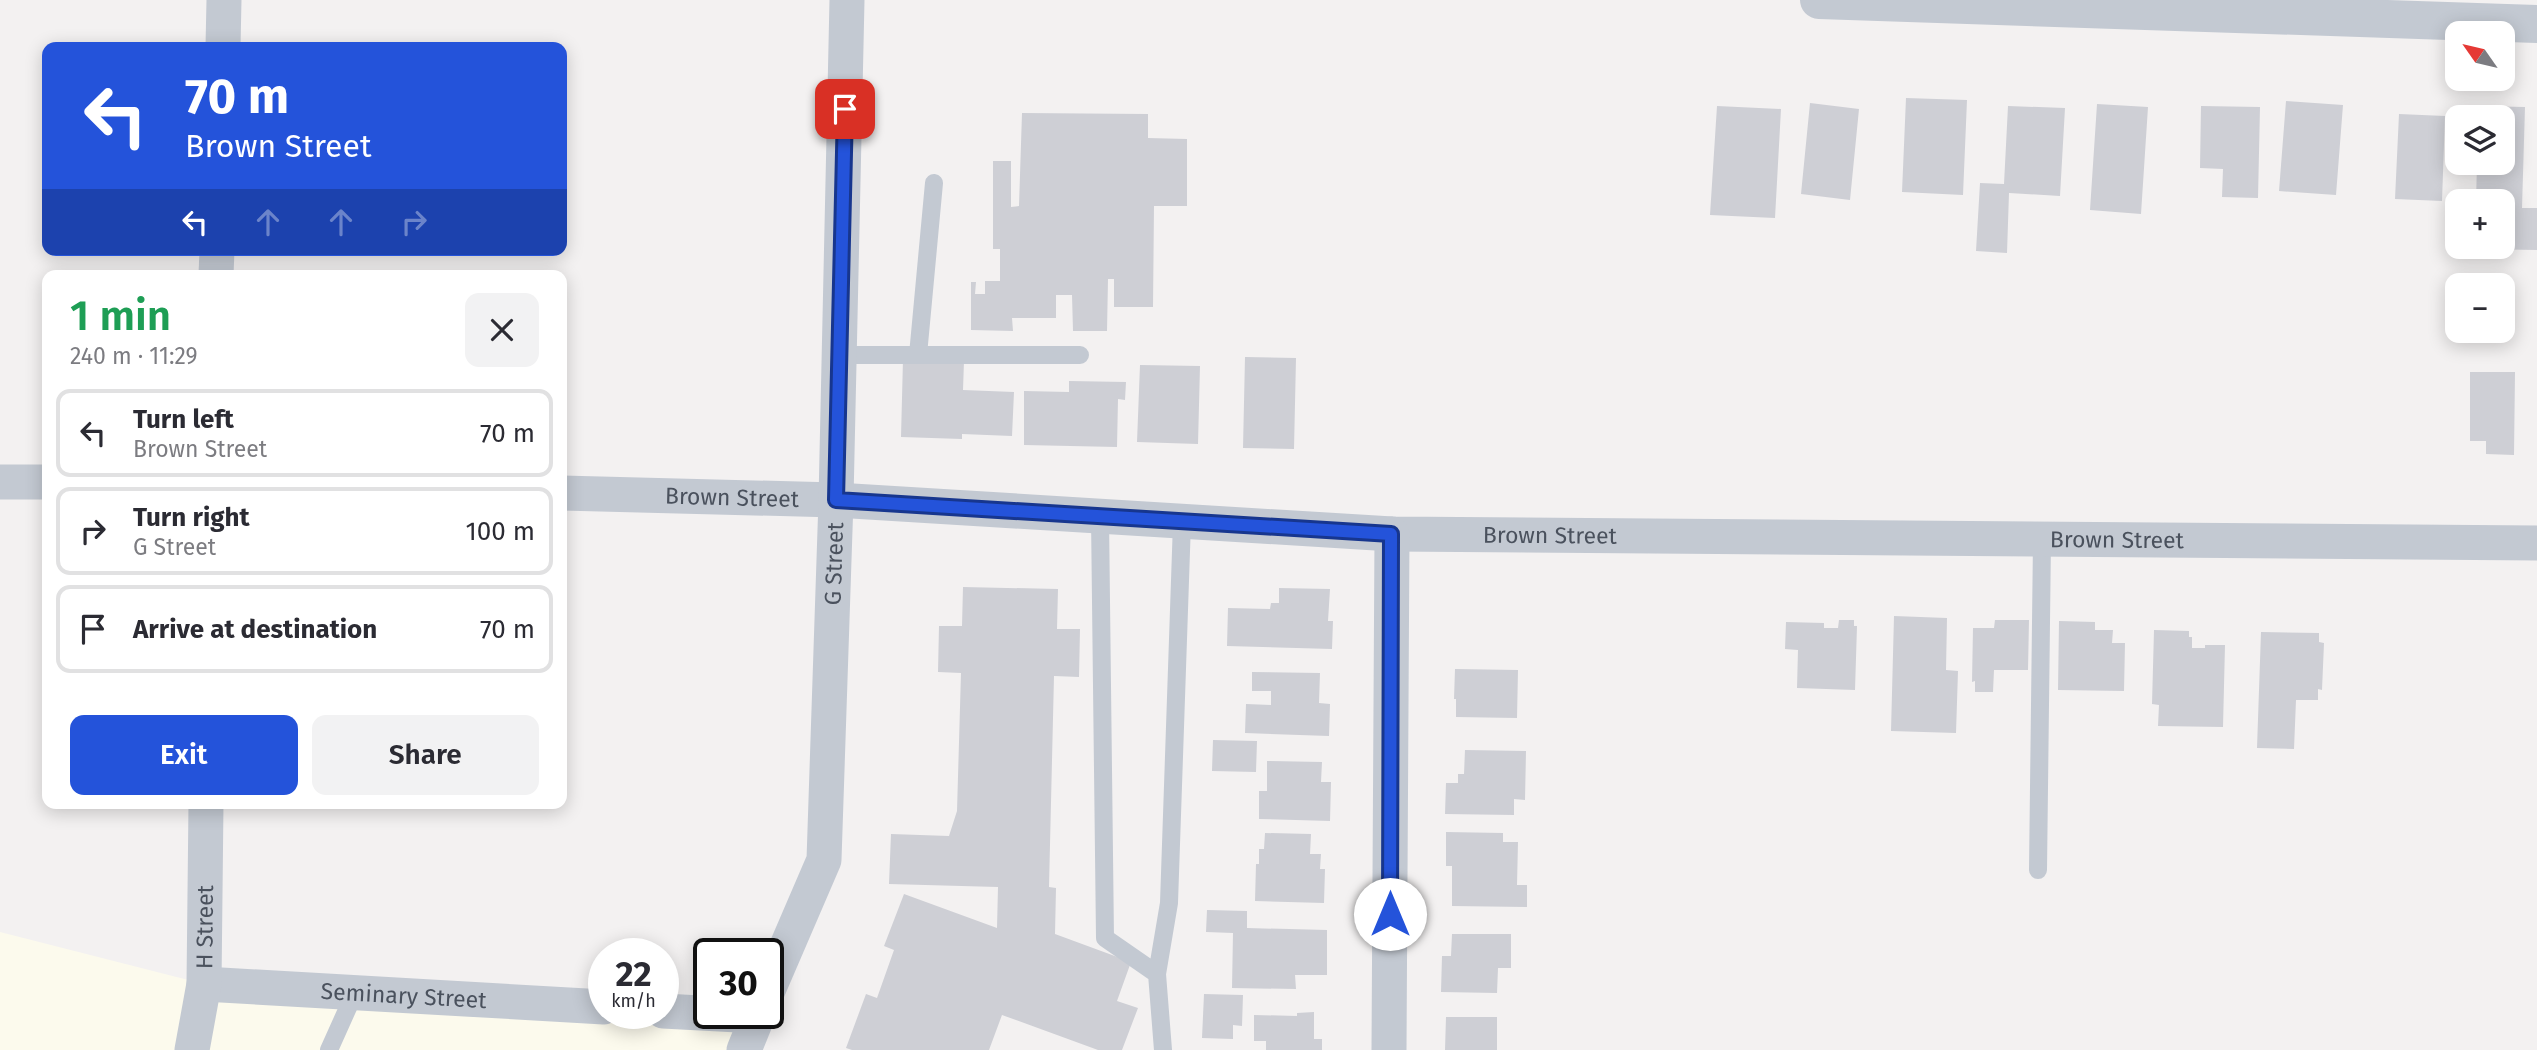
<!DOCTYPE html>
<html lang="en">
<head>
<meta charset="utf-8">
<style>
  body { margin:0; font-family:"Fira Sans",sans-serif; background:#f2f2f3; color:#2b2b33; height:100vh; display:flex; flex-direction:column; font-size:26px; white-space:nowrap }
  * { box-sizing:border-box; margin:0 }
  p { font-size:23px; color:#7c7c81 }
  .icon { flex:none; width:38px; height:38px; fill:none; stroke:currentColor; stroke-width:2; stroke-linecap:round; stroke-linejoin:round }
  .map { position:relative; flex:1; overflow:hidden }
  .details { position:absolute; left:42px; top:270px; width:525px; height:539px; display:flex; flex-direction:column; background:#fff; border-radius:14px; box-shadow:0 4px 18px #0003 }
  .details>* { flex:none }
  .guide { position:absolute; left:42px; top:42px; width:525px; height:214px; border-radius:14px; box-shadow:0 4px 18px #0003; background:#2453da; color:#fff; overflow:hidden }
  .needle { width:46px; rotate:304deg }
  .tools { position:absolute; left:2445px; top:21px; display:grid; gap:14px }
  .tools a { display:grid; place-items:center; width:70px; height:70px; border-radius:14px; background:#fff; box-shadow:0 4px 18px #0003; font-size:35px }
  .speed { position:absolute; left:588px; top:938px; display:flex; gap:14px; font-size:35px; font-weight:700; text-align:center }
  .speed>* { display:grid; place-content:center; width:91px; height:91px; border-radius:50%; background:#fff; box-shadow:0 4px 18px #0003; line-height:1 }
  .speed small { font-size:18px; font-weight:400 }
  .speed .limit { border:4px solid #111; border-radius:10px; background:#fff; color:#111 }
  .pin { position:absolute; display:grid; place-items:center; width:60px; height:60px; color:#fff; margin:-30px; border-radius:14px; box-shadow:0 4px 10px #0006 }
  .me { position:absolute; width:77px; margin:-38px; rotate:0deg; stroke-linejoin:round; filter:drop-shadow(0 0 5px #0008) }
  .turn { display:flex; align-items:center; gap:24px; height:147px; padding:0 28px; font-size:32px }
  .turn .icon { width:91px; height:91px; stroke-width:2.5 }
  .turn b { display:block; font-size:49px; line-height:60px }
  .lanes { display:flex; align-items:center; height:66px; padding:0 28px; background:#0003; justify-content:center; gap:35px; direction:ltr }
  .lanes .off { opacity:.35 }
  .round { display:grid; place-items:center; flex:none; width:74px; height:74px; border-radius:14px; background:#f2f2f3 }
  .head { display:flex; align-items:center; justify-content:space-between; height:119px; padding:0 28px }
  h1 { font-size:42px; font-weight:600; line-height:52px; color:#1e9e55 }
  .button { display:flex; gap:14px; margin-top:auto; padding:14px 28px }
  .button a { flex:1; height:80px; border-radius:14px; background:#2453da; color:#fff; font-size:28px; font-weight:600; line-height:80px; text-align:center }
  .button a+a { background:#f2f2f3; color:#2b2b33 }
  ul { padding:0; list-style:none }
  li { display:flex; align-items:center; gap:21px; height:88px; margin:0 14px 10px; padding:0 14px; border:4px solid #e1e1e2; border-radius:14px }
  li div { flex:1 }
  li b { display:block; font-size:26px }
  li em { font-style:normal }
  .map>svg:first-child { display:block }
  .commercial { fill:#fcfaed }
  .building { fill:#cecfd5 }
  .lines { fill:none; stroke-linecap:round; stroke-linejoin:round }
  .service { stroke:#c3c9d2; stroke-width:18 }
  .minor { stroke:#c3c9d2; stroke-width:35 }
  .tertiary { stroke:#c3c9d2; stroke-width:38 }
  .route-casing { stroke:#17368e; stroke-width:18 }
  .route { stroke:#2453da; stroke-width:12 }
  .labels { text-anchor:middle; stroke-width:6; stroke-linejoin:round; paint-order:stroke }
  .street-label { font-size:23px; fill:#4a515d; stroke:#fff }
</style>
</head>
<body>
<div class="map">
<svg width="2537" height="1050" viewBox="0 0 2537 1050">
  <rect width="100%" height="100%" fill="#f3f1f1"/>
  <path class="commercial" d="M0,932L204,984L604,1013L757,1016L744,1050H0Z"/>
  <path class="building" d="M1906,98L1967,100L1963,195L1902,192Z
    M2286,101L2343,105L2336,195L2279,191Z
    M1810,103L1859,109L1850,200L1801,194Z
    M2097,104L2148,107L2141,214L2090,210Z
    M1717,106L1781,109L1775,218L1710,215Z
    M2008,106L2065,108L2060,196L2009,193L2007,253L1976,251L1980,183L2004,184Z
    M2201,106L2260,107L2258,198L2222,197L2223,169L2200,168Z
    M2478,106L2525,107L2522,208H2537V250L2476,249V247H2502V201H2476L2477,163H2502V117H2478Z
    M1022,113L1148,114V138L1187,139V206H1154L1153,307H1114V279H1108L1107,331H1073L1072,295H1056V318H1012L1013,331L971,330V282H976L975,294H985V281H1000V249H993V161H1011V207L1019,206Z
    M2399,114L2445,116L2442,201L2395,199Z
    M1245,357L1296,358L1294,449L1243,448Z
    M903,359L964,361L963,390L1014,392L1012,436L962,434V439L901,437Z
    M1140,365L1200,366L1198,444L1137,442Z
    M2470,372H2515L2514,455L2486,454V441H2470Z
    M1069,381L1126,382L1125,400L1118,399L1117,447L1024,445V391L1069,392Z
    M963,587L1058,589L1057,629H1080L1079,677L1054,676L1049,887L1056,888L1055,934L1131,962L1117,1001L1138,1008L1122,1050H1098L1002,1015L989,1050H852L846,1048L866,994L877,998L894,950L884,946L904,894L997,928L998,887L889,884L891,834L949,836L957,811L961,673L938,672L939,626H962Z
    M1279,588L1330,589L1328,621H1333L1332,649L1227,646L1228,608L1270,609L1271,603H1279Z
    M1894,616L1947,618L1946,670L1958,671L1956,733L1891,731Z
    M1839,620H1854V626H1857L1855,690L1797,688L1798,650L1785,649L1786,622L1824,623V628H1838Z
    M1995,620H2029L2028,670H1994L1993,692H1975V681L1972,682L1973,628H1994Z
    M2059,621L2095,622V630H2113L2112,643H2125L2124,691L2058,690Z
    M2154,630L2189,631V637H2192V648H2205V645H2225L2223,727L2158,726L2159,705L2152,704Z
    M2261,632L2319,633V642L2324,643L2322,690L2318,689V700H2296L2294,749L2257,748Z
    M1455,669L1518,670L1517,718L1456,717V699H1454Z
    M1252,672L1320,673L1319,703L1330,704L1329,736L1245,733L1246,704L1271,705V691H1252Z
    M1213,740L1257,741L1256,772L1212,771Z
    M1465,750L1526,751L1525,800L1514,799V815L1445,814L1446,783H1458V774H1464Z
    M1267,761L1322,762L1321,782H1331L1330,821L1259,819V791H1267Z
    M1446,832L1503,833V842H1518L1517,885H1527V907L1452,906V866H1446Z
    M1265,833L1311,834L1310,854H1321L1320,869H1325L1324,903L1255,901L1256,864H1259V849H1264Z
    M1207,910L1247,911V928L1327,930V975H1295L1296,989L1232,988L1233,933L1206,932Z
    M1452,934H1511V968H1498L1497,993L1441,992L1442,956H1451Z
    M1204,994L1243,995L1242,1026L1233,1025V1039L1202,1038Z
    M1314,1012V1039H1322V1050H1266V1041H1254V1015L1297,1016V1013Z
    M1446,1017H1497V1050H1445Z"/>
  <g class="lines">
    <path class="service" d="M839,355H1080
      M918,355L934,183
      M1100,517L1105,938L1157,974L1169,903L1182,522
      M2038,870L2042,540
      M1157,974L1163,1050
      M329,1050L355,992"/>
    <g class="minor">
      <path d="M223,47L224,0"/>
      <path d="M216,275L217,250"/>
      <path d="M0,482H47"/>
      <path id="s1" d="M562,493L836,500L1392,534L2537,543"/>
      <path id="s2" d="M204,984L604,1007"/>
      <path id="s3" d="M768,990L824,860L836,500L847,0"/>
      <path d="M663,1011L757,1016"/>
      <path id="s4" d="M192,1050L204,984L206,803"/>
      <path d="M744,1050L759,1013"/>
      <path d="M1389,1050L1392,534"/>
    </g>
    <path class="tertiary" d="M1819,0L2537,24"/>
  </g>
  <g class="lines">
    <defs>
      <path id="route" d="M845,109L836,500L1391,534L1390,914"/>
    </defs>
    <use href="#route" class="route-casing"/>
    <use href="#route" class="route"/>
  </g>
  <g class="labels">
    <g class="street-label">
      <text dy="8" stroke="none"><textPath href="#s1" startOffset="170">Brown Street</textPath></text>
      <text dy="8" stroke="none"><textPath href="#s1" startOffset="989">Brown Street</textPath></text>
      <text dy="8" stroke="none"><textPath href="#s1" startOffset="1556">Brown Street</textPath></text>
      <text dy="8" stroke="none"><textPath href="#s3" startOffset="438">G Street</textPath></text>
      <text dy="8" stroke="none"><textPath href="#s4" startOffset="124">H Street</textPath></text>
      <text dy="8" stroke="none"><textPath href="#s2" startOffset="200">Seminary Street</textPath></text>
    </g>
  </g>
</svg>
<div class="tools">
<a><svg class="needle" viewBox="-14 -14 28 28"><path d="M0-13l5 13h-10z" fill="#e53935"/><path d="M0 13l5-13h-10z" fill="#7c7c81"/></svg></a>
<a><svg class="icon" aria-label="layers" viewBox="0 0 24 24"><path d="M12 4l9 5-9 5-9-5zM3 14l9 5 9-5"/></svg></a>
<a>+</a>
<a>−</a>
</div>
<div class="speed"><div>22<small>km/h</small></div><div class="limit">30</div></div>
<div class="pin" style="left:845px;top:109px;background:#d93025"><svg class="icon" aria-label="arrive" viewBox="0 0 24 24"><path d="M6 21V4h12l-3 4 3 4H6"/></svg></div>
<svg class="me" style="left:1390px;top:914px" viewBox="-20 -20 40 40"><circle r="19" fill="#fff"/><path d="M0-13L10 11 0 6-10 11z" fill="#2453da"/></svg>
<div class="guide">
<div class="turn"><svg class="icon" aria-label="left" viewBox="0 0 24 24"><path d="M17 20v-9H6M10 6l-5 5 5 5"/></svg><div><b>70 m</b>Brown Street</div></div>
<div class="lanes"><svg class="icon" aria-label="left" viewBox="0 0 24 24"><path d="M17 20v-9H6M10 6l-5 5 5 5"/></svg><svg class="icon off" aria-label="ahead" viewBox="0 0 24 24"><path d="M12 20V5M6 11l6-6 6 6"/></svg><svg class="icon off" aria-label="ahead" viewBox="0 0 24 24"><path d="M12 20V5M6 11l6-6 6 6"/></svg><svg class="icon off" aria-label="right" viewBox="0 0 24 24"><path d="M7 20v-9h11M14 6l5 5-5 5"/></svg></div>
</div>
<section class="details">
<div class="head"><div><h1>1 min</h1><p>240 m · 11:29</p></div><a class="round"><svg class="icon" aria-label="close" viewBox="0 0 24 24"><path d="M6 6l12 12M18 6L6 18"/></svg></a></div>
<ul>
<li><svg class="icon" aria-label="left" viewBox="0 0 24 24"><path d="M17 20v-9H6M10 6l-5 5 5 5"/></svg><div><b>Turn left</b><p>Brown Street</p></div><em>70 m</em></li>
<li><svg class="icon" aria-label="right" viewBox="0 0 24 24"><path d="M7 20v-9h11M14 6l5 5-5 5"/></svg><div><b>Turn right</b><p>G Street</p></div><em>100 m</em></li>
<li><svg class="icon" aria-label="arrive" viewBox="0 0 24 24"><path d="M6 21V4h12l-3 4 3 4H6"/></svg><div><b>Arrive at destination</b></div><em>70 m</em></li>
</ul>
<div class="button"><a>Exit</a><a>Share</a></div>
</section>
</div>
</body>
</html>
